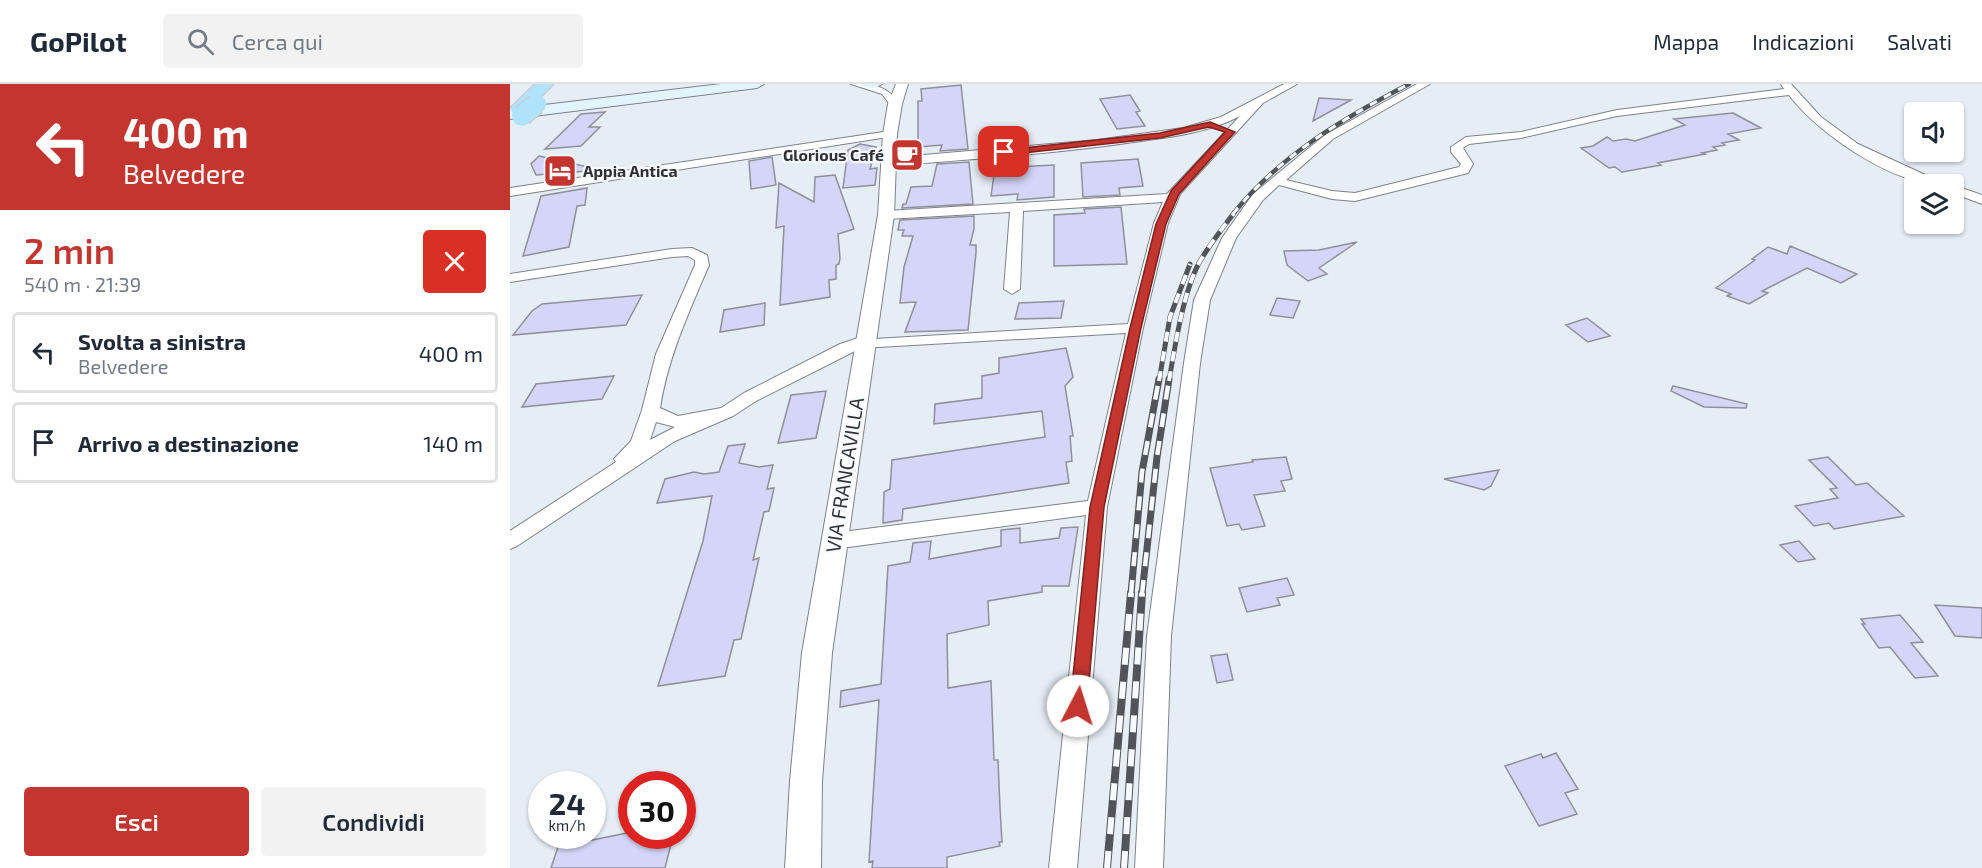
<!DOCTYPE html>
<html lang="it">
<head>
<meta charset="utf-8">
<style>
  body { margin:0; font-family:"Exo 2",sans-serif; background:#f2f2f3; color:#1f2937; height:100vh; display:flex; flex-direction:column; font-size:22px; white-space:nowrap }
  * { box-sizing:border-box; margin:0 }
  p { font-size:20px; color:#747a83 }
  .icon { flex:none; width:33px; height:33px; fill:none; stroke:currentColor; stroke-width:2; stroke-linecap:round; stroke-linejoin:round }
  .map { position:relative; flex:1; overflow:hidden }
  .panel { display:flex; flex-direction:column; background:#fff; width:510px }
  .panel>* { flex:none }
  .guide { background:#c3352f; color:#fff; overflow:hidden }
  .controls { position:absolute; left:1394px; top:18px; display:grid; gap:12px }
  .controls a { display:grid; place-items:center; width:60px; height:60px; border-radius:6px; background:#fff; box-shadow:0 2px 4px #0004; font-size:30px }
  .speed { position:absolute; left:18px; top:687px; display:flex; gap:12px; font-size:30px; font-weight:700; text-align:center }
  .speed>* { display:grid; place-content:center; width:78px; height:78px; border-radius:50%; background:#fff; box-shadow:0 2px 4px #0004; line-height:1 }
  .speed small { font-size:15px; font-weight:400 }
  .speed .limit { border:9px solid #d22; background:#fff; color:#111 }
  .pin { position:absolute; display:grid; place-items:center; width:51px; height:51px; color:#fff; margin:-26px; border-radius:12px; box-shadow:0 3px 9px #0006 }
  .me { position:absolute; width:66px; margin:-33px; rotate:5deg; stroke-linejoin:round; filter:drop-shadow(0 0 4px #0008) }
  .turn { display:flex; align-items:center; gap:21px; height:126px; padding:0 24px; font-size:27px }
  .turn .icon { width:78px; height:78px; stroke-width:2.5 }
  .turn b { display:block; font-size:42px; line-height:51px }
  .round { display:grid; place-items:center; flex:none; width:63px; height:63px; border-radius:6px; background:#f2f2f3 }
  .head { display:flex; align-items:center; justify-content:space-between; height:102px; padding:0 24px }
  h1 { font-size:36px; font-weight:600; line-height:45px; color:#c3352f }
  .cta { display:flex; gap:12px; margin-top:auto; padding:12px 24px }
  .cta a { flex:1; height:69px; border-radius:6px; background:#c3352f; color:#fff; font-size:24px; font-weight:600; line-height:69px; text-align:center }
  .cta a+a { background:#f2f2f3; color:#1f2937 }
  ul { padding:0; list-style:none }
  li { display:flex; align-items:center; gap:18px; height:81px; margin:0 12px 9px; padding:0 12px; border:3px solid #e0e1e3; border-radius:6px }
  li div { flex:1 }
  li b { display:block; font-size:22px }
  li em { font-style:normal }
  header { display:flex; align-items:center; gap:36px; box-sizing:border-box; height:84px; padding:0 30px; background:#fff; border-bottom:2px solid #e0e1e3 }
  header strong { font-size:28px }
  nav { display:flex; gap:33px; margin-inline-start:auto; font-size:21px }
  .search { width:420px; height:54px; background:#f2f2f3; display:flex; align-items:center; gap:15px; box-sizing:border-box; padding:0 21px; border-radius:6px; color:#747a83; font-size:22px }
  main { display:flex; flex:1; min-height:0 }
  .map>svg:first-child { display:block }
  .building { fill:#d4d5f8; stroke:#8f9099; stroke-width:1.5 }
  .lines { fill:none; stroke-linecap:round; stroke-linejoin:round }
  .minor-casing { stroke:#7d828a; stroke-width:2 }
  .tertiary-casing { stroke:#7d828a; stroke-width:2 }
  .secondary-casing { stroke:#7d828a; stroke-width:2 }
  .trunk-casing { stroke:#c9c9ca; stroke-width:2 }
  .minor { fill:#fff; fill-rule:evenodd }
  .tertiary { fill:#fff; fill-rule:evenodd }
  .secondary { fill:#e2f4fe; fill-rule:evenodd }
  .trunk { fill:#b0e2fc; fill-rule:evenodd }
  .rail-far3-casing { stroke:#515458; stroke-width:4.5 }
  .rail-far2-casing { stroke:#515458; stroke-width:5 }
  .rail-far1-casing { stroke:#515458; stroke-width:7 }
  .rail-casing { stroke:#515458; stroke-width:8 }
  .rail-far3 { stroke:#f6faff; stroke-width:3; stroke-dasharray:8; stroke-linecap:butt }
  .rail-far2 { stroke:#f6faff; stroke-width:4; stroke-dasharray:10; stroke-linecap:butt }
  .rail-far1 { stroke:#f6faff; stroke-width:4.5; stroke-dasharray:14; stroke-linecap:butt }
  .rail { stroke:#f6faff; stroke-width:6; stroke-dasharray:17; stroke-linecap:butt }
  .trunk-bridge-casing { stroke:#c9c9ca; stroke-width:22; stroke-linecap:butt }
  .trunk-bridge { stroke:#b0e2fc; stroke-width:20 }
  .route { fill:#c3352f; stroke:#7f221f; stroke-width:1.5 }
  .labels { text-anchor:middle; stroke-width:4.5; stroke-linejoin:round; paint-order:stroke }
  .far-poi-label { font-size:16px; font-weight:bold; fill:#2f3134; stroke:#f6faff; text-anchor:end }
  .street-label { font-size:20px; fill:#2f3134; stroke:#f6faff }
</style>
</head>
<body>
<header>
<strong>GoPilot</strong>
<div class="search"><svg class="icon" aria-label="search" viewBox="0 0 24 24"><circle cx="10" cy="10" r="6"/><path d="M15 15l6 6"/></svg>Cerca qui</div>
<nav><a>Mappa</a><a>Indicazioni</a><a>Salvati</a></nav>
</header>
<main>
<section class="panel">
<div class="guide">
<div class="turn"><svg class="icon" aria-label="left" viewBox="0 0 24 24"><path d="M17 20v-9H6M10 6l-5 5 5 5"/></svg><div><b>400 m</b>Belvedere</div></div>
</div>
<div class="head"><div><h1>2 min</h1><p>540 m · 21:39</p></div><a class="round" style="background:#d93025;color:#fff"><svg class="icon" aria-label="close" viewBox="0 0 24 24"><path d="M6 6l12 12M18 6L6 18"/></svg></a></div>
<ul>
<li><svg class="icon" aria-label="left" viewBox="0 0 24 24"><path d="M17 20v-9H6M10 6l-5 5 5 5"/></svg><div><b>Svolta a sinistra</b><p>Belvedere</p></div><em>400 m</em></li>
<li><svg class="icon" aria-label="arrive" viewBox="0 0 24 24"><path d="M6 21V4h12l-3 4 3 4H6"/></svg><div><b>Arrivo a destinazione</b></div><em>140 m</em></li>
</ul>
<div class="cta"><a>Esci</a><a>Condividi</a></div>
</section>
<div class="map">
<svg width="1472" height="784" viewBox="0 0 1472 784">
  <rect width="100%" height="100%" fill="#e7edf5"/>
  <path class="building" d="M451,1L458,65L430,67L432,61L408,63V17H412L411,5Z
    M620,11L630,27L626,28L635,42L607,45L590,15Z
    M809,14L841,16L803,37Z
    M95,28L79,43H90L71,62L35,65L71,30Z
    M1223,29L1251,44L1218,50L1229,56L1212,59L1215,61L1203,63L1207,66L1192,69L1195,70L1148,79L1151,81L1112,88L1105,83L1099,84L1071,64L1083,62L1097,53L1103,57L1116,55L1125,57L1175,41L1164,35Z
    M350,60L366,63L360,85L367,84L365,101L333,104L338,66Z
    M29,72L78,83V87L26,91L21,80Z
    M262,73L266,101L241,105L239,77Z
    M628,75L633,102L609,104L610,111L573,113L571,79Z
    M459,78L463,120L392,124L393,120H396L401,103L422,102L427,80Z
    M544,81V113L507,116L508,110L481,112L485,84Z
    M325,91L344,145L328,150L330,174L329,180L326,181V195L319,196L320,213L270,221L274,142L266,144L269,99L304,118L305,93Z
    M77,104L75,121L67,122L59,163L13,172L31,112Z
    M611,123L617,180L544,182V131L575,129L574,125Z
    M464,132V145L460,161H466V169L458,246L395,248L406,218L390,219L394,183L403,152H392L394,146H388L390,136Z
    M847,158L809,184L817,190L798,197L777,181L774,167L809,166Z
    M1280,162L1347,190L1331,199L1297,184L1252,207L1258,209L1239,220L1217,212L1221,210L1206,204L1245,176L1242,175L1258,163L1277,170Z
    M132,211L116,241L3,251L22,227L32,220Z
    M767,214L790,217L783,234L760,231Z
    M554,217L551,234L505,235L509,219Z
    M255,219L254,241L210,248L214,226Z
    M1077,234L1100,252L1078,258L1056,241Z
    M556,264L563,293L555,302L563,352H560L562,377L556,378L559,399L393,425L392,436L373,439L374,408L380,405L382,376L535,353L532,327L424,340L425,320L472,314V292L489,289V274Z
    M104,292L92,315L12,323L26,300Z
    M1163,302L1237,320L1236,324L1194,323L1161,307Z
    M316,307L306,354L268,359L281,311Z
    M235,360L229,379L249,383L263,381L257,405L264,404L259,427L254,428L243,476L249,474L231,555L224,556L215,592L148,602L193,457L202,412L147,419L155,395L184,388L194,390L209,388L218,362Z
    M776,373L782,395L771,397L775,407L744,411L755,442L732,446L729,440L717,442L700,384L743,378L742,376Z
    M1318,373L1346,401L1357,399L1394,432L1324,445L1319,439L1304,442L1285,422L1328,414L1320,405L1327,404L1299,376Z
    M989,386L981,402L974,406L934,395Z
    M568,443L559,502H532V508L478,517L479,541L437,550L438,604L481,597L484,676H488L490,724L492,758H489L490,762L437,773V784H362L363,777L359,778L369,616L330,623L331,607L371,600L378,482L400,478L403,459L421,457L419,475L491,462V446L510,444V459L549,454L551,444Z
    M1289,457L1305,475L1288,478L1270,461Z
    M777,494L784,511L767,514L770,521L737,528L729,504Z
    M1425,521L1472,524V554L1445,552Z
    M1390,531L1413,558L1401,559L1428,592L1405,594L1380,563L1369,564L1352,540H1355L1351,535Z
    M717,570L723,596L707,599L701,572Z
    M1046,669L1068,705L1055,709L1067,730L1029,742L995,682L1031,670L1033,674Z
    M122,748V752H163L155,784H41L48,763Z"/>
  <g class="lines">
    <defs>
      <path id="minor" d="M341,0C364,0 376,1 390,20L385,23L381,22L372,10Z
        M774,0H787L753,19L670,110L658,139L633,244L597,423L567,784H539L576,431L324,465L317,462L314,457L317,452L324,449L578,417L616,249L351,264L246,317L223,332L165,357L7,462L0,465V447L106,378L104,375L121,357L132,326L146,270L185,181V176L178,172L162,173L0,198V190L162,165L182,164L197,171L199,181C179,228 158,273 150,324L168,332L211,324L234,309L330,260L357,251L364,255L618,240L644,139L653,118L513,127L510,205L502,210L494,205L500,128L376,135L369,131L376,127L657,110L730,32C698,49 660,53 624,58C543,70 461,75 379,82L373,78L379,74L587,56L673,44L711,33ZM146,338L165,343L140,356Z
        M907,0H920L823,55L776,96L822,107L845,109L949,83L951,80L941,68V63L956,53L1011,48L1107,26L1274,5L1271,0H1281L1311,33L1348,60L1435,100C1388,105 1306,48 1279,11L1107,32L1011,54L959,60L953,64L963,80L958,89L845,117L822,115L769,101L753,116L726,154L700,216L690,279L661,552L653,784H625L637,552L674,279L684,216L712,154L743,110L815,51Z
        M380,47L384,48V52L0,112V104Z
        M1443,101L1472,111V120L1443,109Z"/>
      <path id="tertiary" d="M386,0H398L392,20L387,50L384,131L322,569L312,697L311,784H275L280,697L292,569L368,131L373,50L378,20Z"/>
      <path id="secondary" d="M211,0H254L247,4L0,35V25Z
        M352,0H372L365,4L354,3Z"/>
      <path id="trunk" d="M25,0H44L16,28H2L0,24Z"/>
    </defs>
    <use href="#minor" class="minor-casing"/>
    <use href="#tertiary" class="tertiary-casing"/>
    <use href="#secondary" class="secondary-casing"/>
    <use href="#trunk" class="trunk-casing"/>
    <use href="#minor" class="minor"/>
    <use href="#tertiary" class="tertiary"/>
    <use href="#secondary" class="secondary"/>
    <use href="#trunk" class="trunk"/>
    <defs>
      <path id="rail-far3" d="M723,130C769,72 834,34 899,0"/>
      <path id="rail-far2" d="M649,297L660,233L680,180
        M659,297C665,262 673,209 689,179C699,161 712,145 724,129"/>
      <path id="rail-far1" d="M621,510L632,388L649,295
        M632,510L647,373L659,295"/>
      <path id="rail" d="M597,784L621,509
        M614,784L632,509"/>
    </defs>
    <use href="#rail-far3" class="rail-far3-casing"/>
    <use href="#rail-far2" class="rail-far2-casing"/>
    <use href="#rail-far1" class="rail-far1-casing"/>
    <use href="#rail" class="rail-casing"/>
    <use href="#rail-far3" class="rail-far3"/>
    <use href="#rail-far2" class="rail-far2"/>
    <use href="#rail-far1" class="rail-far1"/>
    <use href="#rail" class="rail"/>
    <defs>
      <path id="trunk-bridge" d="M12,32L26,20"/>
    </defs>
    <use href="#trunk-bridge" class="trunk-bridge-casing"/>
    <use href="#trunk-bridge" class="trunk-bridge"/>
  </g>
  <path class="route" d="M700,38L725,48L669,110L656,140L631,244L594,423L577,622L574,628L568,630L562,628L560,622L580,423L620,244L646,140L661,107L715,48L699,43L650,54L494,71L489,68L494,66L650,49Z"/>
  <defs>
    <symbol id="cafe-square" viewBox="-11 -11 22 22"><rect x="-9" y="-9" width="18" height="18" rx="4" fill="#c3352f" stroke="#f6faff"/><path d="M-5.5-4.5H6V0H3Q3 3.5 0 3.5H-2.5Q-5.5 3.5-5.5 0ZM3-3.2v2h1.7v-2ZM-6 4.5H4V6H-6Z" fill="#fff"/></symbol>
    <symbol id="hotel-square" viewBox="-11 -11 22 22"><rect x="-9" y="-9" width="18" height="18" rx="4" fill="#c3352f" stroke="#f6faff"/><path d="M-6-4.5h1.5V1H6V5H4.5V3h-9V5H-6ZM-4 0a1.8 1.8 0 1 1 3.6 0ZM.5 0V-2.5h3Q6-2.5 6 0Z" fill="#fff"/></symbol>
  </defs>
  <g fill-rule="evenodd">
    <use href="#cafe-square" x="378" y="52" width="38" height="38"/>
    <use href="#hotel-square" x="31" y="68" width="38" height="38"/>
  </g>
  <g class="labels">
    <g class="far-poi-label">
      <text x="374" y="77">Glorious Café</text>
      <text x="73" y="93" text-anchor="start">Appia Antica</text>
    </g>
    <g class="street-label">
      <text transform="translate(335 391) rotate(-81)" y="7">VIA FRANCAVILLA</text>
    </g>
  </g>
</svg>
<div class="controls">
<a><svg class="icon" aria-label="sound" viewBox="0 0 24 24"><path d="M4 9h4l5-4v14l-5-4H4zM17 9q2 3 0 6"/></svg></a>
<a><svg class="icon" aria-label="layers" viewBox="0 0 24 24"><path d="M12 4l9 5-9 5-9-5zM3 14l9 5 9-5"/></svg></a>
</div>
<div class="speed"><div>24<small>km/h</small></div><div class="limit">30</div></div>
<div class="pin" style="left:494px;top:68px;background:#d93025"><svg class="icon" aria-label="arrive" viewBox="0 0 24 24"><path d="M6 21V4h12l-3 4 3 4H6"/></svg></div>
<svg class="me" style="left:568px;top:622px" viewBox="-20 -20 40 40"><circle r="19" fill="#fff"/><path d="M0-13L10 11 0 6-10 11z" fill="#c3352f"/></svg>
</div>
</main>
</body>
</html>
